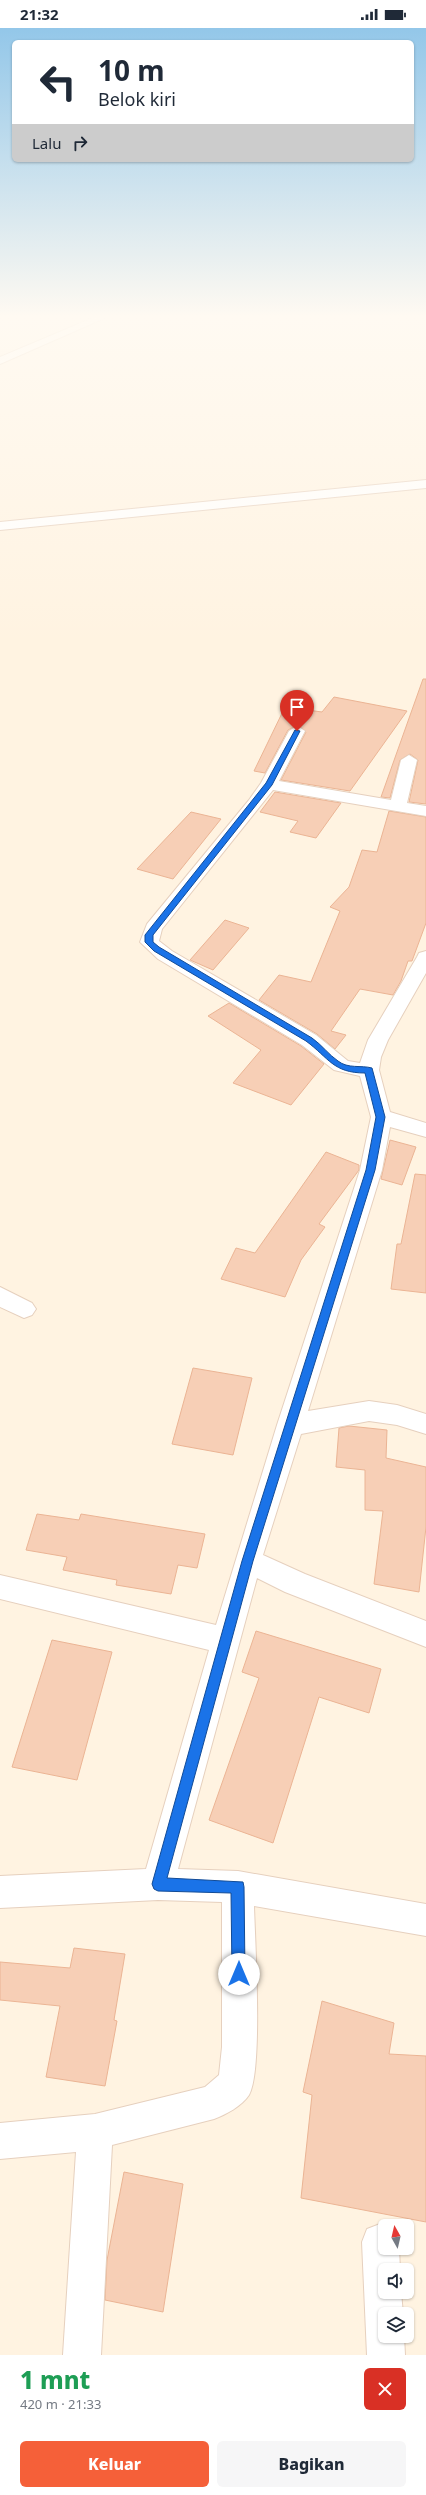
<!DOCTYPE html>
<html lang="id">
<head>
<meta charset="utf-8">
<style>
  body { margin:0; font-family:"Noto Sans",sans-serif; background:#f6f6f7; color:#1f2937; height:100vh; display:flex; flex-direction:column; font-size:15px; white-space:nowrap }
  * { box-sizing:border-box; margin:0 }
  p { font-size:13px; color:#747a83 }
  .icon { flex:none; width:22px; height:22px; fill:none; stroke:currentColor; stroke-width:2; stroke-linecap:round; stroke-linejoin:round }
  .map { position:relative; height:2327px; overflow:hidden }
  .sheet { display:flex; flex-direction:column; background:#fff; flex:1 }
  .sheet>* { flex:none }
  .hud { position:absolute; left:12px; top:12px; width:402px; height:122px; border-radius:6px; box-shadow:0 1px 3px #0004; background:#fff; color:#1f2937; overflow:hidden }
  .needle { width:26px; rotate:352deg }
  .controls { position:absolute; left:378px; top:2191px; display:grid; gap:8px }
  .controls a { display:grid; place-items:center; width:36px; height:36px; border-radius:6px; background:#fff; box-shadow:0 1px 3px #0004; font-size:20px }
  .pin { position:absolute; display:grid; place-items:center; width:34px; height:34px; color:#fff; margin:-41px -17px; border-radius:50% 50% 50% 0; rotate:-45deg; box-shadow:0 0 4px #0007 }
  .pin .icon { rotate:45deg }
  .me { position:absolute; width:44px; margin:-22px; rotate:0deg; stroke-linejoin:round; filter:drop-shadow(0 0 3px #0008) }
  .turn { display:flex; align-items:center; gap:14px; height:84px; padding:0 20px; font-size:18px }
  .turn .icon { width:52px; height:52px; stroke-width:2.5 }
  .turn b { display:block; font-size:28px; line-height:34px }
  .then { display:flex; align-items:center; height:38px; padding:0 20px; background:#0003; gap:8px; font-size:15px }
  .round { display:grid; place-items:center; flex:none; width:42px; height:42px; border-radius:6px; background:#f6f6f7 }
  .overview { display:flex; align-items:center; justify-content:space-between; height:68px; padding:0 20px }
  h1 { font-size:24px; font-weight:800; line-height:30px; color:#1e9e55 }
  .button { display:flex; gap:8px; margin-top:auto; padding:8px 20px }
  .button a { flex:1; height:46px; border-radius:6px; background:#f56039; color:#fff; font-size:16px; font-weight:800; line-height:46px; text-align:center }
  .button a+a { background:#f6f6f7; color:#1f2937 }
  .status { display:flex; justify-content:space-between; align-items:center; height:28px; padding:0 20px; background:#fff; direction:ltr }
  .status svg { height:11px; fill:currentColor }
  .map>svg:first-child { display:block }
  .building { fill:#f7cfb6; stroke:#ebb494 }
  .lines { fill:none; stroke-linecap:round; stroke-linejoin:round }
  .street-casing { stroke:#e6d0be; stroke-width:2 }
  .street { fill:#fff; fill-rule:evenodd }
  .route { fill:#1a73e8; stroke:#114b97 }
</style>
</head>
<body>
<div class="status"><b>21:32</b><svg viewBox="0 0 49 12"><path d="M0 12V9h3v3zM5 12V6h3v6zM10 12V3h3v9zM15 12V0h3v12zM26 1h20v11H26zM47 4h2v5h-2z"/></svg></div>
<div class="map">
<svg width="426" height="2327" viewBox="0 0 426 2327">
  <rect width="100%" height="100%" fill="#fff3e1"/>
  <path class="building" d="M423,651H426V776L409,774L418,732L410,726L400,732L390,770L381,769Z
    M334,669L407,683L350,763L281,752L306,704L298,697L288,702L265,745L254,743L285,679L322,684Z
    M275,764L341,775L316,810L290,804L298,793L260,784Z
    M389,783L426,789V895L412,933H408L401,953L393,967L360,961L331,1003L346,1007L335,1021L317,1006L259,972L279,947L311,954L340,883L330,879L349,859L362,822L377,824Z
    M191,784L221,791L173,851L137,841Z
    M225,892L249,900L213,942L190,932Z
    M229,975L301,1018L324,1036L291,1077L233,1055L261,1022L208,988Z
    M390,1112L416,1119L402,1157L381,1151Z
    M326,1124L359,1137V1142L319,1196L325,1199L301,1232L285,1269L221,1251L236,1220L255,1225Z
    M415,1146L426,1147V1265L391,1261L397,1216H401Z
    M193,1340L252,1350L233,1427L172,1416Z
    M349,1398L387,1402L386,1430L426,1439V1499L419,1564L374,1556L383,1483L365,1482V1442L336,1439L339,1400Z
    M37,1486L79,1492L81,1486L205,1506L197,1540L178,1537L171,1566L116,1557L117,1552L63,1542L67,1529L26,1522Z
    M256,1603L381,1641L369,1685L319,1669L273,1815L209,1792L259,1650L242,1644Z
    M52,1612L112,1624L77,1752L12,1739Z
    M74,1920L125,1926L114,1992L117,1993L105,2058L46,2049L60,1978L0,1972V1934L70,1940Z
    M322,1973L394,1995L389,2026L426,2028V2194L301,2170L312,2067L303,2064Z
    M124,2144L183,2156L163,2284L105,2272L107,2232Z"/>
  <g class="lines">
    <defs>
      <path id="street" d="M95,289H107L0,336V329Z
        M426,452V460L0,502V494Z
        M297,698L305,703L279,753L391,772L401,732L409,727L417,732L407,775L426,778V788L273,762L162,901L159,913L172,923L316,1007L348,1033L360,1035L368,1012L417,929L419,925L426,923V945L388,1012L381,1029L379,1042L390,1084L426,1095V1109L390,1099L382,1142L308,1383L369,1373L397,1377L426,1386V1406L397,1397L369,1393L301,1406L263,1527L305,1546L426,1593V1619L285,1564L257,1550L178,1841L238,1843L426,1876V1908L254,1878C255,1913 263,2043 249,2067C242,2078 225,2087 214,2091L112,2117L101,2327H63L76,2124L0,2131V2095L95,2086L205,2059L219,2047L222,2019V1874L158,1872L0,1880V1848L146,1841L209,1622L0,1571V1547L216,1597L277,1397L360,1142L371,1089L360,1048L334,1042L302,1017L158,931L140,914L147,896L249,772L261,755L289,703Z
        M0,1259L32,1275L36,1281L32,1287L24,1290L0,1279Z
        M380,2196L386,2198L385,2220H399L400,2242H385V2264H401L403,2286H385V2308H404L405,2327H367L362,2214L367,2201Z"/>
    </defs>
    <use href="#street" class="street-casing"/>
    <use href="#street" class="street"/>
  </g>
  <linearGradient id="sky" x2="0" y2="1"><stop stop-color="#93c7e9"/><stop offset="0.47" stop-color="#fffaf2"/><stop offset="1" stop-color="#fffaf2" stop-opacity="0"/></linearGradient>
  <rect width="426" height="614" fill="url(#sky)"/>
  <path class="route" d="M295,702L300,703L272,757L153,907V914L159,919L312,1010C322,1017 329,1027 338,1033C348,1041 361,1037 372,1040L385,1089L375,1142L253,1533L167,1850L243,1854L244,1859L245,1946L243,1951L239,1953L234,1951L232,1946L231,1865L158,1863L154,1861L152,1856L242,1533L366,1142L376,1089L365,1045C333,1045 329,1030 306,1013L154,923L145,914V907L266,755Z"/>
</svg>
<div class="controls">
<a><svg class="needle" viewBox="-14 -14 28 28"><path d="M0-13l5 13h-10z" fill="#e53935"/><path d="M0 13l5-13h-10z" fill="#747a83"/></svg></a>
<a><svg class="icon" aria-label="sound" viewBox="0 0 24 24"><path d="M4 9h4l5-4v14l-5-4H4zM17 9q2 3 0 6"/></svg></a>
<a><svg class="icon" aria-label="layers" viewBox="0 0 24 24"><path d="M12 4l9 5-9 5-9-5zM3 14l9 5 9-5"/></svg></a>
</div>
<div class="pin" style="left:297px;top:703px;background:#d93025"><svg class="icon" aria-label="arrive" viewBox="0 0 24 24"><path d="M6 21V4h12l-3 4 3 4H6"/></svg></div>
<svg class="me" style="left:239px;top:1946px" viewBox="-20 -20 40 40"><circle r="19" fill="#fff"/><path d="M0-13L10 11 0 6-10 11z" fill="#1a73e8"/></svg>
<div class="hud">
<div class="turn"><svg class="icon" aria-label="left" viewBox="0 0 24 24"><path d="M17 20v-9H6M10 6l-5 5 5 5"/></svg><div><b>10 m</b>Belok kiri</div></div>
<div class="then">Lalu<svg class="icon" aria-label="right" viewBox="0 0 24 24"><path d="M7 20v-9h11M14 6l5 5-5 5"/></svg></div>
</div>
</div>
<section class="sheet">
<div class="overview"><div><h1>1 mnt</h1><p>420 m · 21:33</p></div><a class="round" style="background:#d93025;color:#fff"><svg class="icon" aria-label="close" viewBox="0 0 24 24"><path d="M6 6l12 12M18 6L6 18"/></svg></a></div>
<div class="button"><a>Keluar</a><a>Bagikan</a></div>
</section>
</body>
</html>
